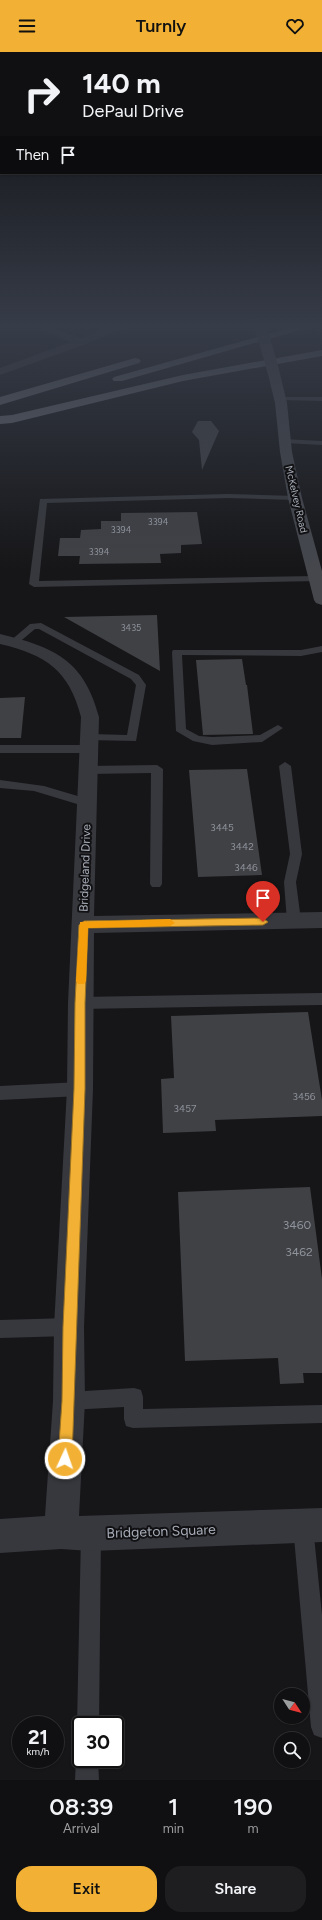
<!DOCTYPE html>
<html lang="en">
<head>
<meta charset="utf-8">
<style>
  body { margin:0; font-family:Figtree,sans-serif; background:#1e1e20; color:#f1f3f6; height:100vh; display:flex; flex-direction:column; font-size:15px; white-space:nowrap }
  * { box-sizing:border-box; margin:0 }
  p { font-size:13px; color:#9c9d9f }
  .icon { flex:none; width:22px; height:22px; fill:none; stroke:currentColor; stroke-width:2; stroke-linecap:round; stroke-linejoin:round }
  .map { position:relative; height:1728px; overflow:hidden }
  .details { display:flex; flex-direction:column; background:#101012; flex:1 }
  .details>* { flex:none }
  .top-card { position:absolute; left:0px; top:0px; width:322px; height:122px; box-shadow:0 1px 3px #0004,0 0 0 1px #303032; background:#101012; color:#f1f3f6; overflow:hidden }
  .needle { width:26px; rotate:126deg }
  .fabs { position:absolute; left:274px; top:1636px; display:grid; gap:8px }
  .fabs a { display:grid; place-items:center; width:36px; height:36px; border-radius:50%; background:#101012; box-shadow:0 1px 3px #0004,0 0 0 1px #303032; font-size:20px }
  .speed { position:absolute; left:12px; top:1664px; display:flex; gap:8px; font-size:20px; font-weight:700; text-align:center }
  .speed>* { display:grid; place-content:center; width:52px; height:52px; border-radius:50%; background:#101012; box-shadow:0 1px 3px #0004,0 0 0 1px #303032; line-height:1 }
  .speed small { font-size:10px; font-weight:400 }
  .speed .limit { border:2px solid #111; border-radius:6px; background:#fff; color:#111 }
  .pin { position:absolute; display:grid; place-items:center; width:34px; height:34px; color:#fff; margin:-41px -17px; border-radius:50% 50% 50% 0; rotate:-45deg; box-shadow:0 0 4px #0007 }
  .pin .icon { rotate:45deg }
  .me { position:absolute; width:44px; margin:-22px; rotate:3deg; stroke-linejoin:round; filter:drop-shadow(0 0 3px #0008) }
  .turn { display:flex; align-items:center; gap:14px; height:84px; padding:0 16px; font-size:18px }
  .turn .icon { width:52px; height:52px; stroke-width:2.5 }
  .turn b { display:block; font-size:28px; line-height:34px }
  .then { display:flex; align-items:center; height:38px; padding:0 16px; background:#0003; gap:8px; font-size:15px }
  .eta { display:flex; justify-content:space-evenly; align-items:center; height:68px; text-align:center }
  .eta b { font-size:24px; font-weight:600; line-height:28px }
  .cta { display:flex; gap:8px; margin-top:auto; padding:8px 16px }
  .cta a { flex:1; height:46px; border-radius:16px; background:#f2b134; color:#111; font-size:16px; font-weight:600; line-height:46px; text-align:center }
  .cta a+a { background:#1e1e20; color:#f1f3f6 }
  header { display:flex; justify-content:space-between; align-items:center; height:52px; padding:0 16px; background:#f2b134; color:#111; font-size:18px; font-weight:600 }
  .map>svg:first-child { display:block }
  .building { fill:#404145 }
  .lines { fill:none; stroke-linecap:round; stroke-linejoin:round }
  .lane { fill:#37383d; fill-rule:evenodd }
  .street { fill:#37383d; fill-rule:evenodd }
  .secondary { fill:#45474d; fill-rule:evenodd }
  .highway { fill:#63666e; fill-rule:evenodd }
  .secondary-bridge { stroke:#45474d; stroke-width:12 }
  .route { fill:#f2b134; stroke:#9d7322 }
  .slow { fill:#f59e0b }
  .labels { text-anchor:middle; stroke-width:4; stroke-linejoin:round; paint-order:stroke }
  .far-number-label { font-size:9px; fill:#8e929b }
  .far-street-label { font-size:10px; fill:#a8adb8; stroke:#111113 }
  .number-label { font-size:10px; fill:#8e929b }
  .street-label { font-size:12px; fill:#a8adb8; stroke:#111113 }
  .near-number-label { font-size:12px; fill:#8e929b }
  .near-street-label { font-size:14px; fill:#a8adb8; stroke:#111113 }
</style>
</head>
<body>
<header><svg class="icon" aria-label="menu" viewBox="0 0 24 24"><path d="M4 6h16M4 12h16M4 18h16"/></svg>Turnly<svg class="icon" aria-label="heart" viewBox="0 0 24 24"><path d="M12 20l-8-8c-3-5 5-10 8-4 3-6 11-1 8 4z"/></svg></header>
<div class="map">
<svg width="322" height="1728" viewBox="0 0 322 1728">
  <rect width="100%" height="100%" fill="#161618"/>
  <path class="building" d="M198,369H211L219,379L202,418L199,388L192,380Z
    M197,460L202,492L181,493V501L160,502L161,511L79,512L80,504H58L60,486H80L81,478L101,477V469H121V461Z
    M157,563L160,619L64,565Z
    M242,607L246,633H247L253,682L203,683L196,608Z
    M25,645L21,686H0V646Z
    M247,717L262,823L198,825L189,718Z
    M308,960L322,1048V1064L215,1068L216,1079L163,1081L161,1027L174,1026L171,964Z
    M310,1135L322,1227V1321H303L304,1331L280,1332L278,1306L185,1309L178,1140Z"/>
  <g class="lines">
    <path class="lane" d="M281,345H322V349L279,348L278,347Z
      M282,387L322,389V393L285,391L281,389Z
      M228,442L295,444L299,446L295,448L228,446L47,451L39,529L316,524L319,525V529L34,535L29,532L40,447Z
      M41,571L139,623L146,633L136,689L86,688L85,686L90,682L127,683L136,633L131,627L39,577H35L17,592L14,593L9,590L30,572Z
      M322,594V600L301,604L182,603L186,677L199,684L212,685L260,683L278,673L283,676L262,690L212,693L193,689L176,679L172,600L173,598H301Z
      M0,693H90L96,697L90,701H0Z
      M285,710L291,714L302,802L296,830L301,869L299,873L294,874L289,873L287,869L284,830L290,802L279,714Z
      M157,713L163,717L162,832L160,835H152L150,832L151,721L88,722L82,718L88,714Z
      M0,728L44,734L91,748L93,751L87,755L34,739L0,736Z
      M322,941V953L80,957L75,955L73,951L75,947L80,945Z
      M80,1030L85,1032L88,1037L85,1042L80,1044L0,1048V1034Z
      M69,1266L75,1269L78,1275L75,1281L69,1284L0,1286V1268Z
      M134,1336L141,1338L143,1345V1357L322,1353V1371L133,1376L126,1374L124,1367V1355L69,1358L62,1356L60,1349L62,1342L69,1340Z
      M303,1464L310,1467L313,1474L322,1563V1686L314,1683L311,1675L293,1474L296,1467Z
      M91,1472L98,1475L101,1482L99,1673H81V1681L77,1673L81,1482L84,1475Z
      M81,1698V1707H98L99,1728H75L76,1707Z"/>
    <path class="street" d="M37,276H53L81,286L107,276H123L86,292L0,323V316L71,290Z
      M0,582C54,595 84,608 99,665L94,864L322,860V876L94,881L93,1037L84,1275L85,1349L79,1464L322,1456V1490L91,1499L61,1497L0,1501V1467L45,1464L53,1349L54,1275L67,1037L68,951L81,665C69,618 46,603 0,592Z"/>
    <path class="secondary" d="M273,315L279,318L287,351L292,400L302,446L322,519V553L316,551L314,548L288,446L280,400L275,351L267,318Z"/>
    <path class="highway" d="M289,276H307L122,329H114L112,327L114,325Z
      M322,298V304L183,329L12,371L0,372V364L12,363L183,323Z
      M135,306L139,307L141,309L139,311L0,353V345Z"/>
    <path class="secondary-bridge" d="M261,276L273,318"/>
  </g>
  <linearGradient id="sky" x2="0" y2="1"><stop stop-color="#0c0c0d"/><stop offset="0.53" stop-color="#363c48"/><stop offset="1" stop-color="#363c48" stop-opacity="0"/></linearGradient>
  <rect width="322" height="518" fill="url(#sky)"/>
  <path class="route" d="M263,866L268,870L263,873L88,876L85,951V1037L72,1407L70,1412L65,1414L60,1412L58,1407L62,1349L63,1275L74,1037L75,951L79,873L84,869Z"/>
  <path class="slow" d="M170,867L175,871L170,874L88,876L86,929L84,932H78L76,929L80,870Z"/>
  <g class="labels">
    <g class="far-number-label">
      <text x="158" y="473">3394</text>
      <text x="121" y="481">3394</text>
      <text x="99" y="503">3394</text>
      <text x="131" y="579">3435</text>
    </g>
    <g class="far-street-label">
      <text transform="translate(297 447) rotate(77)" y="4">McKelvey Road</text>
    </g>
    <g class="number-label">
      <text x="222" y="779">3445</text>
      <text x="242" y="798">3442</text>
      <text x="246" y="819">3446</text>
      <text x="304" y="1048">3456</text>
      <text x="185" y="1060">3457</text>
    </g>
    <g class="street-label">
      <text transform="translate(85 816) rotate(-88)" y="4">Bridgeland Drive</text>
    </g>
    <g class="near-number-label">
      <text x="297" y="1177">3460</text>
      <text x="299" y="1204">3462</text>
    </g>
    <g class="near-street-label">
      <text transform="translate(161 1479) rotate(-2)" y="5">Bridgeton Square</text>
    </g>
  </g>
</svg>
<div class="fabs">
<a><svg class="needle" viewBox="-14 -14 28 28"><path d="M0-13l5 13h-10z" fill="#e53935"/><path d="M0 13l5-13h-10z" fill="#9c9d9f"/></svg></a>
<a><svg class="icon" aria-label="search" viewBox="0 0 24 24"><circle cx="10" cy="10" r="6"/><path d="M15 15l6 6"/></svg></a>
</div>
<div class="speed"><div>21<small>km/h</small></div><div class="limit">30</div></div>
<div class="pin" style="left:263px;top:870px;background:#d93025"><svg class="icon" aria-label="arrive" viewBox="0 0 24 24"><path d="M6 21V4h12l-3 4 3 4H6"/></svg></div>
<svg class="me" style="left:65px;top:1407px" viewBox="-20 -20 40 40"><circle r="17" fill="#f2b134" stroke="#fff" stroke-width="3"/><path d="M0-11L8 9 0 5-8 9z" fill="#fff"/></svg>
<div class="top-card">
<div class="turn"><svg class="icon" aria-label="right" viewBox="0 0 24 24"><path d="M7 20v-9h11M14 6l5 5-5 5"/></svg><div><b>140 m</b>DePaul Drive</div></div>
<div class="then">Then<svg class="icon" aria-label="arrive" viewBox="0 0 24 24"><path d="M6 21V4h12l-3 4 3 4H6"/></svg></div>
</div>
</div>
<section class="details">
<div class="eta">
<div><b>08:39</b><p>Arrival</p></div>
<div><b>1</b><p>min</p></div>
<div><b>190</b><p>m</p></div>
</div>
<div class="cta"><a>Exit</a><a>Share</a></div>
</section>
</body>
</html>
